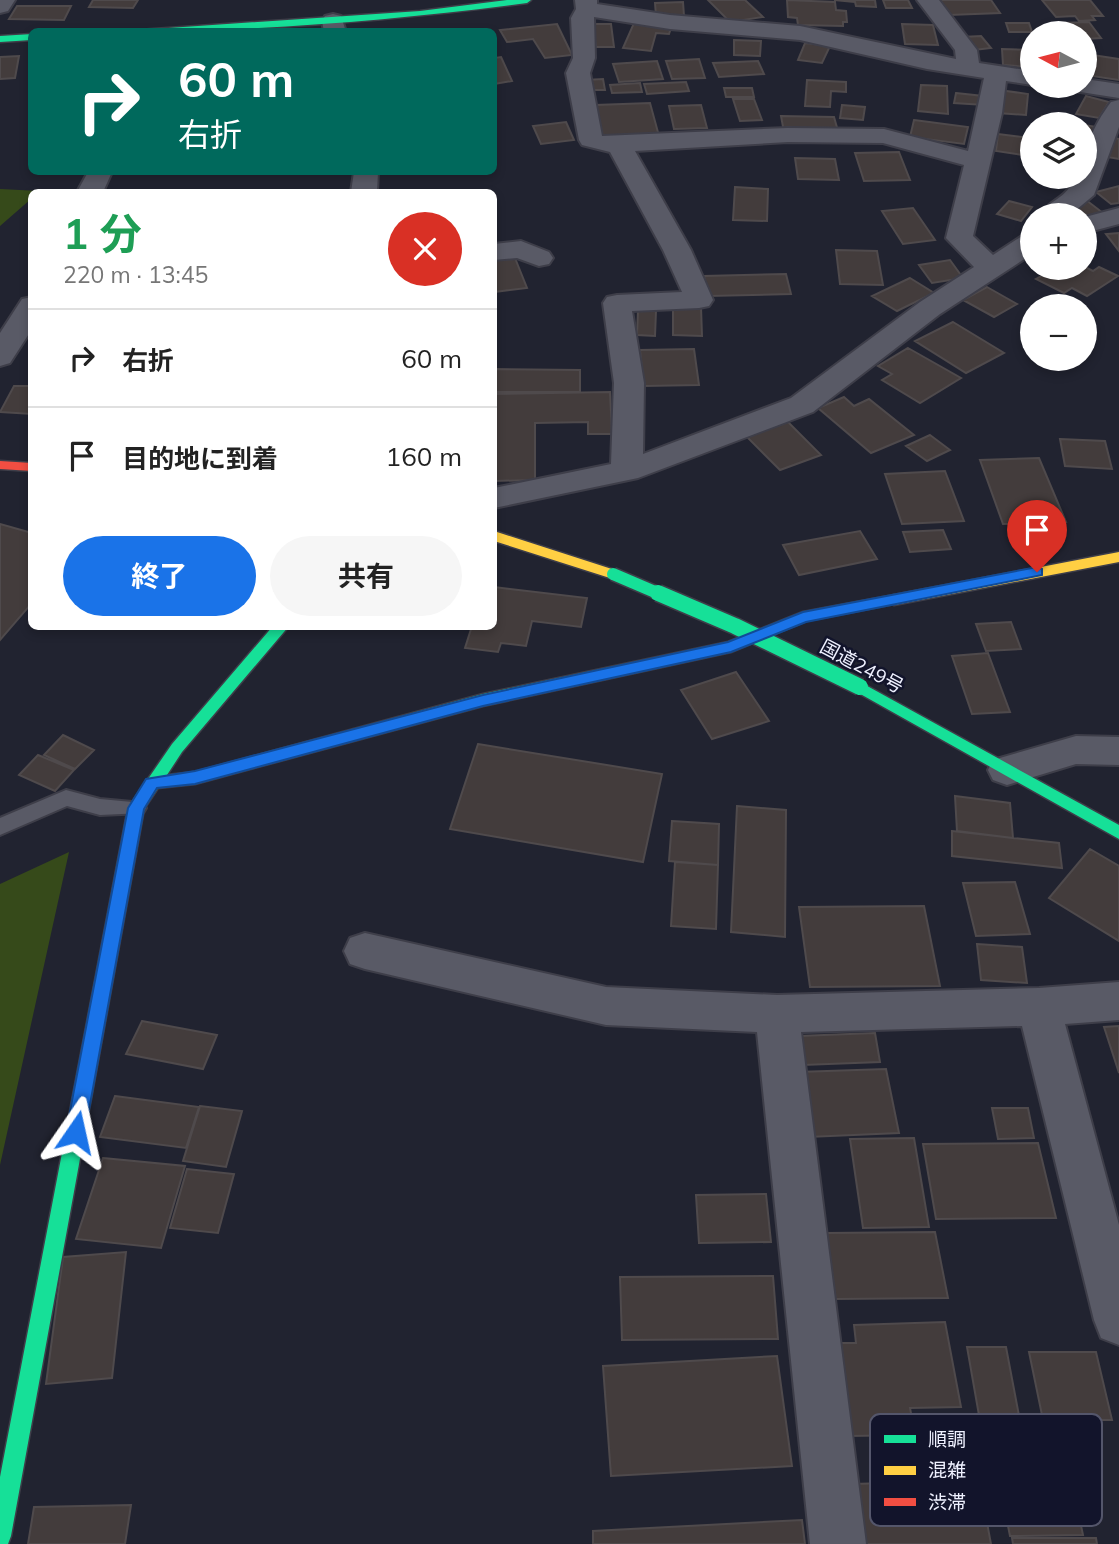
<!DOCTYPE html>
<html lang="ja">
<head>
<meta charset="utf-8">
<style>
  body { margin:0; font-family:Mulish,"Noto Sans JP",sans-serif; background:#f6f6f6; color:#222; height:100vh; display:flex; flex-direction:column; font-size:26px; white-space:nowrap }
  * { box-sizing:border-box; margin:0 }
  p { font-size:23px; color:#767676 }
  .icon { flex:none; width:38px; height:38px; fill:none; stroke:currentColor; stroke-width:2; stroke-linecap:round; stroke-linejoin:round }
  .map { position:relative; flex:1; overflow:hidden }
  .drawer { position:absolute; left:28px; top:189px; width:469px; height:441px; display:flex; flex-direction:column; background:#fff; border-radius:10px; box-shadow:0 4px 10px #0003 }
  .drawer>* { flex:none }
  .guide { position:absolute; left:28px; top:28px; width:469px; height:147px; border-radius:10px; box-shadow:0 4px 10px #0003; background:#00695c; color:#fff; overflow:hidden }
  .needle { width:46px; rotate:277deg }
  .tools { position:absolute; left:1020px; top:21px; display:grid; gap:14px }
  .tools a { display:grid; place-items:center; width:77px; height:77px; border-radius:50%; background:#fff; box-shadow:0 4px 10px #0003; font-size:35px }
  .pin { position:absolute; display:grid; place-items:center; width:60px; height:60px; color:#fff; margin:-72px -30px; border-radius:50% 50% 50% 0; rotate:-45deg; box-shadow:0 0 7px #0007 }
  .pin .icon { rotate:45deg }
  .me { position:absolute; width:77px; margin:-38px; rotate:11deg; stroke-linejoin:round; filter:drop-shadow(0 0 5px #0008) }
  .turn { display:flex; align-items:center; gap:24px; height:147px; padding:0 35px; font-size:32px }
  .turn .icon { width:91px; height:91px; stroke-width:2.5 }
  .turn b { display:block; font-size:49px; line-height:60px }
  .round { display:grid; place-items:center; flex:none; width:74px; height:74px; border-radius:37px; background:#f6f6f6 }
  .summary { display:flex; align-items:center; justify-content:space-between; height:119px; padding:0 35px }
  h1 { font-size:42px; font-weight:700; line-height:52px; color:#1e9e55 }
  .button { display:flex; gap:14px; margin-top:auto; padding:14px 35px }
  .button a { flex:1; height:80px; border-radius:42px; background:#1a73e8; color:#fff; font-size:28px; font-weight:700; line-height:80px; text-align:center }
  .button a+a { background:#f6f6f6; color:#222 }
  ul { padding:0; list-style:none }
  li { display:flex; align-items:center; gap:21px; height:98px; padding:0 35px; border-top:2px solid #e0e0e0 }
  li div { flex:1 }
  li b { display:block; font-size:26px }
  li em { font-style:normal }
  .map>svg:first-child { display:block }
  .forest { fill:#364a1a }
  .building { fill:#433c3c; stroke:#4f4a4c; stroke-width:2 }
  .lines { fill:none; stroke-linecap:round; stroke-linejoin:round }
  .lane-casing { stroke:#3e3e49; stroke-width:4 }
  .street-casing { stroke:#3e3e49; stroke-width:4 }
  .fast-casing { stroke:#3e3e49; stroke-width:3 }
  .slow-casing { stroke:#3e3e49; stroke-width:3 }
  .jam-casing { stroke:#3e3e49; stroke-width:3 }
  .lane { fill:#595a66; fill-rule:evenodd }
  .street { fill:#595a66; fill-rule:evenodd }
  .fast { fill:#16e098; fill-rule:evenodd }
  .slow { fill:#ffcf43; fill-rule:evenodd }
  .jam { fill:#f24e42; fill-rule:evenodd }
  .fast-bridge-far1-casing { stroke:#3e3e49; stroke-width:15; stroke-linecap:butt }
  .fast-bridge-casing { stroke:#3e3e49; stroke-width:19; stroke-linecap:butt }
  .fast-bridge-far1 { stroke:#16e098; stroke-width:12 }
  .fast-bridge { stroke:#16e098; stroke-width:16 }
  .route { fill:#1a73e8; stroke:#114b97; stroke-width:2 }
  .labels { text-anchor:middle; stroke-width:5; stroke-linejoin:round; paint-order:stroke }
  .street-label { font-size:19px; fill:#eff1ff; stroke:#12142b }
  .key { fill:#12142b; stroke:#54566b; stroke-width:2 }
  .key-label { font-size:19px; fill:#eff1ff }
</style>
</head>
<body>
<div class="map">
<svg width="1119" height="1544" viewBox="0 0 1119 1544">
  <rect width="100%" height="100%" fill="#212330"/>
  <path class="forest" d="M0,189L40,191L32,192L31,199L0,226Z
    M69,852L0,1165V884Z"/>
  <path class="building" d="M93,0H138L133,8L89,7Z
    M708,0H745L763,17L730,22Z
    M787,0L835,2L836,10L846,11L847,22H843V26L798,25L797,18L788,17Z
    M834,0H875L876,7L856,6L855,2Z
    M883,0H908L912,8H886Z
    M940,0H991L1000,13L949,15Z
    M1042,0H1090L1103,16H1092L1095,20L1079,21L1075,16L1056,17Z
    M683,2L684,16H656L655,3Z
    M17,6H71L64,20L9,19Z
    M1089,22L1101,38L1085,39V33H1069L1062,23Z
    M634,23L671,28L669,34L656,33L651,51L623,48Z
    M1006,23H1029L1032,32H1009Z
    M557,24L572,55L545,58L533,39L507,42L500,30Z
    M592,24H611L614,47H596Z
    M902,24L933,25L938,45L905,44Z
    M981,36L991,48L974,50L963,37Z
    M734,40L761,41L760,56L734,55Z
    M805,43L830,46L822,63L798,60Z
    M1002,49L1032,50V67L1003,65Z
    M1086,54L1119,59V80L1085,75Z
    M19,56L15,78L0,79V57Z
    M501,57L512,81L494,84V58Z
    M699,59L705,78L672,79L666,61Z
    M657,61L663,79L619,82L613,64Z
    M758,61L764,74L719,77L713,63Z
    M603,79L605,90H588L586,80Z
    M807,80L846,82V92L831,91L830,107L805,106Z
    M686,82L689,91L647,94L644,84Z
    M640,83L642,92L612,93L610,85Z
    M921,85L947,86L948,114L918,111Z
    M724,88H752L754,97H726Z
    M999,90L1028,94L1026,115L998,113Z
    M956,93L983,96L984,105L954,103Z
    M1086,96L1109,102L1099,118L1076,114Z
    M733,99H754L762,120L740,121Z
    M650,103L659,136L603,138L596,105Z
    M701,105L707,128L674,129L669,106Z
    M842,105L865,107L863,120L840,118Z
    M781,116L834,117L838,131L784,132Z
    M1042,116L1081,124H1038Z
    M914,120L968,127L964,144L910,137Z
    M566,122L574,140L541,144L533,126Z
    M1085,125L1096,127L1087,147H1085Z
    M998,134L1031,138L1029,156L996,151Z
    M1111,137L1119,139V159L1102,156Z
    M899,152L910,180L864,181L855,153Z
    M795,158L835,159L839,180L798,179Z
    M1119,186V203L1111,204L1096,192Z
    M735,187L768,189L767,221L733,220Z
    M1086,200L1103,213L1089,217L1072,205Z
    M1009,201L1032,207L1021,221L997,214Z
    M913,208L935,240L903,244L882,211Z
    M1119,233V251L1106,234Z
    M836,250L877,251L883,285L840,284Z
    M515,258L527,288L494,292V260Z
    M950,260L963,278L932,283L919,265Z
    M1085,267L1093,271L1099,267L1118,276L1087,296L1072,288L1064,293L1036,279L1045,274L1033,268Z
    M786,274L791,294L708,296L704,276Z
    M910,278L934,293L897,311L872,296Z
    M987,287L1017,304L994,317L963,300Z
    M673,306L701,307L702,336L673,335Z
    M638,311H656L655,336L637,335Z
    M953,322L1004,353L966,373L915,341Z
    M908,348L961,378L920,403L882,380L892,374L878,366Z
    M694,349L699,385L644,386L640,350Z
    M494,369L580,370V392H494Z
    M14,386H32V414L0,412Z
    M610,392L612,434H588V422L535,423V480L494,481V394Z
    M844,397L854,406L869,399L914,435L871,453L818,408Z
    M787,421L821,455L780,470L746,436Z
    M930,435L950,450L927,461L906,446Z
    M1060,439L1105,441L1112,469L1065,466Z
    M1039,458L1066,522L1003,524L980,460Z
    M945,471L964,521L902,524L885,474Z
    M0,524L32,533V603L0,640Z
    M943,530L951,549L910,552L903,532Z
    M860,531L877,559L799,575L783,545Z
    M494,587L587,598L581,627L532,621L526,646L501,643L498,652L465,648L472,626H494Z
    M1011,622L1021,649L986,651L976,624Z
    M988,653L1010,712L972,714L952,656Z
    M736,672L769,721L712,739L681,690Z
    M63,735L94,750L75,769L44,755Z
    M478,744L662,774L643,862L450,829Z
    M38,755L74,770L55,791L19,775Z
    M955,796L1010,803L1013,838L957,831Z
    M737,806L786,810L785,937L731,932Z
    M672,821L719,824L718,865L669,861Z
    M952,831L1059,843L1062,868L952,856Z
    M1090,849L1119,866V941L1049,898Z
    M675,862L718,865L716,929L671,926Z
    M1015,882L1030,934L976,936L963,883Z
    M924,906L940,986L810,987L799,907Z
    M977,944L1022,947L1027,983L981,980Z
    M142,1021L217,1035L203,1069L126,1054Z
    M1119,1026V1073L1104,1027Z
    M875,1033L880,1062L803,1065L799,1036Z
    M886,1069L899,1133L808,1137L798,1072Z
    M115,1096L199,1107L186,1148L100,1137Z
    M200,1106L242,1111L226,1167L183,1161Z
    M992,1108H1028L1034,1138L998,1139Z
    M914,1138L929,1227L863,1228L850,1139Z
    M1038,1143L1056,1218L936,1219L923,1144Z
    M103,1158L185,1166L161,1248L76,1239Z
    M187,1169L234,1174L218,1233L170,1228Z
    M766,1194L771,1242L699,1243L696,1195Z
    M935,1232L948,1298L835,1299L826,1233Z
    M126,1252L112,1378L46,1384L63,1257Z
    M773,1276L778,1339L622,1340L620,1277Z
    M945,1322L961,1407L910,1408L915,1435L848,1436L835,1343H856L854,1325Z
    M967,1347H1006L1020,1421H980Z
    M1029,1352H1096L1112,1420H1043Z
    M777,1356L792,1466L611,1476L603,1366Z
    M1066,1455L1083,1535L1010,1536L994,1456Z
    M979,1480L991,1544H862L854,1484Z
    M131,1505L125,1544H28L34,1507Z
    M802,1520L805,1544H593V1531Z
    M1012,1538H1096L1097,1544H1013Z"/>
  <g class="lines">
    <defs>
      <path id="lane" d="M66,790L100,799L143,803L146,808L143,813L100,815L67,806L0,835V818Z"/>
      <path id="street" d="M0,0H15L8,11L0,13Z
        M575,0H597V4L670,15L800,26L956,59L955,50L917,0H939L977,50L979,63L1032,71V85L1006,81L1002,113L973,236L993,255L1022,236L1032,234V254L940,314L813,412L638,478L494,508V488L611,464L614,383L603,303L607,297L617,295L682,292L663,250L610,152L582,145L579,140L566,73L573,58L571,18L576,9ZM594,17L670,29L800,40L927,69L984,78L968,151L884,129L788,128L602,136L590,73L595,58ZM788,142L883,143L964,165L946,238L974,267L920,302L791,398L643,454L644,383L632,311L699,308L709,306L713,300L691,250L635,151Z
        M333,14L341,16L346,32H324L322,21L325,16Z
        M1085,79L1119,84V98L1074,91L1070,86H1085Z
        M1119,100V127L1094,195L1070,215H1040C1051,198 1066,200 1075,177H1085C1085,145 1092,128 1111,102Z
        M88,172H112L103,192H77Z
        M354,172H378L377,192H351Z
        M1119,208V224L1085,233V217Z
        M521,241L549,252L553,258L549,264L539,266L517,258L494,260V244Z
        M32,297V329L10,363L0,366V333L22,299Z
        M1076,736L1119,737V765L1076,764L1007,785L993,780L988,770L993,760Z
        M365,933L606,987L777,995L1039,988L1119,982V1020L1065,1024L1119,1225V1345L1101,1338L1094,1320L1022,1026L801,1032L866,1544H810L757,1032L606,1025L365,969L350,964L344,951L350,938Z"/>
      <path id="fast" d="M507,0H531L527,3C389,21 249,32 110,32L420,11Z
        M32,34V40L0,42V36Z
        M894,595L899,597L901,600L899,603L806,621L731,652L483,706L195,784L158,788L144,809L11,1536L8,1544H0V1477L128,808L172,744L273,626H289L182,752L167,775L195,772L483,694L728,642L803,612Z
        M860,682L1119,825V839L855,691L853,687Z"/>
      <path id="slow" d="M494,531L618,571L620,574L613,579L494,541Z
        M1119,552V562L894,605L887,600L894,595Z"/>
      <path id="jam" d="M0,461L32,463V471L0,469Z"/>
    </defs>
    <use href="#lane" class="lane-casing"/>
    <use href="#street" class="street-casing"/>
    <use href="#fast" class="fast-casing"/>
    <use href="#slow" class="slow-casing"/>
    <use href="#jam" class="jam-casing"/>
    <use href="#lane" class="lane"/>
    <use href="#street" class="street"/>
    <use href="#fast" class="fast"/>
    <use href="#slow" class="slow"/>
    <use href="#jam" class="jam"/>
    <defs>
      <path id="fast-bridge-far1" d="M613,574L662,595"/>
      <path id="fast-bridge" d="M658,593L735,626L860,687"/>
    </defs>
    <use href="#fast-bridge-far1" class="fast-bridge-far1-casing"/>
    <use href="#fast-bridge" class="fast-bridge-casing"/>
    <use href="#fast-bridge-far1" class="fast-bridge-far1"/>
    <use href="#fast-bridge" class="fast-bridge"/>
  </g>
  <path class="route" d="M1037,567L1042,569V575L806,622L731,652L483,706L195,784L157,788L144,809L85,1132L83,1138L76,1141L69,1138L66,1132L128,808L146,779L195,771L483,695L728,642L803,612Z"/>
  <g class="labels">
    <g class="street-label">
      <text transform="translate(862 666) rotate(28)" y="7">国道249号</text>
    </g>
  </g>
  <rect x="870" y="1414" width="232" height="112" rx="10" class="key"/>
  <rect x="884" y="1435" width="32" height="8" fill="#16e098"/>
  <rect x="884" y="1466" width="32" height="9" fill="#ffcf43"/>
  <rect x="884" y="1498" width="32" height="8" fill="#f24e42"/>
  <g class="key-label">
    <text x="928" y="1446">順調</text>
    <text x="928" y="1477">混雑</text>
    <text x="928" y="1509">渋滞</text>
  </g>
</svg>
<div class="tools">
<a><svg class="needle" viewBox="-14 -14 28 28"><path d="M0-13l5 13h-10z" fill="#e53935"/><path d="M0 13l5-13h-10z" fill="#767676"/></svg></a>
<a><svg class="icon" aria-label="layers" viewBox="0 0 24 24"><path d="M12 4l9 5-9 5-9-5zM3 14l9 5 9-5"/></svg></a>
<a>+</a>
<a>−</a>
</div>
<div class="pin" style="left:1037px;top:572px;background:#d93025"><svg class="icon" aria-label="arrive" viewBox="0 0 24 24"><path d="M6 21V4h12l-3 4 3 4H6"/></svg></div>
<svg class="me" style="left:76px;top:1132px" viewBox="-20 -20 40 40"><path d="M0-17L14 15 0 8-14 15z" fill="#1a73e8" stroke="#fff" stroke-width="4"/></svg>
<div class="guide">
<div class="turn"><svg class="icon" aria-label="right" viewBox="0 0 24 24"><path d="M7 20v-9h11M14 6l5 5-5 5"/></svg><div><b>60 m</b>右折</div></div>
</div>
<section class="drawer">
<div class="summary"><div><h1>1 分</h1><p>220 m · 13:45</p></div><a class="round" style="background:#d93025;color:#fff"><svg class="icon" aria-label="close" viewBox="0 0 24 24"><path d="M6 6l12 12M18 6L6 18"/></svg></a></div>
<ul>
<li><svg class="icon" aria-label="right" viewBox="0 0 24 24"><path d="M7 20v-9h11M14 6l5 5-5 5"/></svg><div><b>右折</b></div><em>60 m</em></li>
<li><svg class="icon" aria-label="arrive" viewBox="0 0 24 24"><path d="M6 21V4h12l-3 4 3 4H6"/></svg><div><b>目的地に到着</b></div><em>160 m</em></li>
</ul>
<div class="button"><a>終了</a><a>共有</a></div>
</section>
</div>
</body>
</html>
